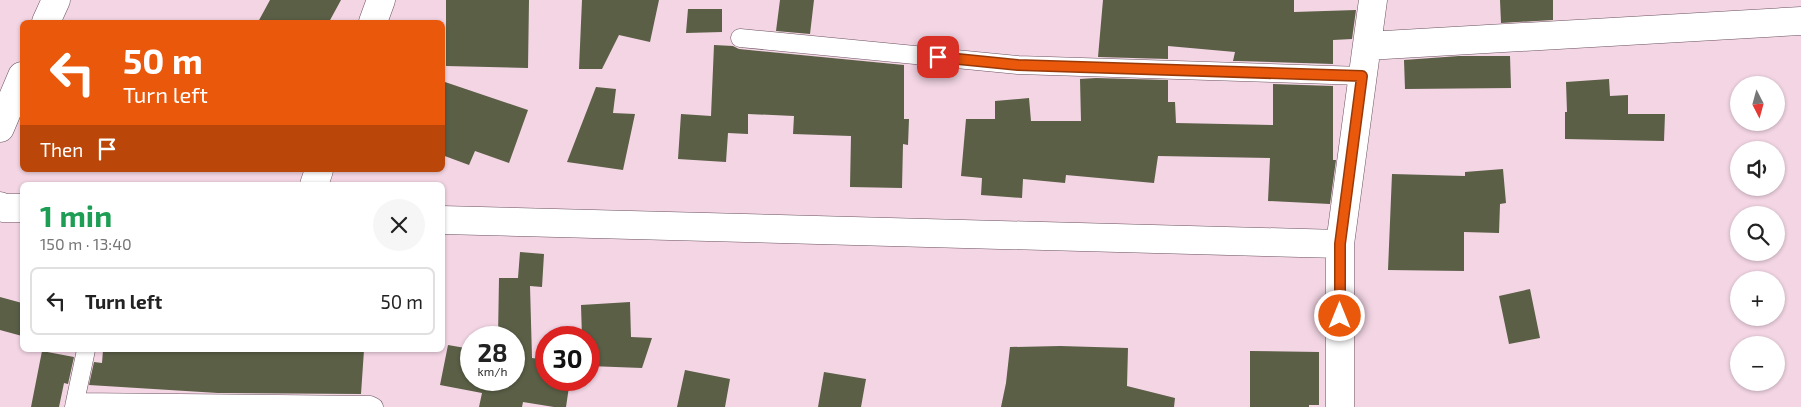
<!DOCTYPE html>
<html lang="en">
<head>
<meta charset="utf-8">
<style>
  body { margin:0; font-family:"Exo 2",sans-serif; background:#f6f6f6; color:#222; height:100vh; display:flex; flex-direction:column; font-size:19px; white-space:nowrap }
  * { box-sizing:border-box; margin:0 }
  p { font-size:16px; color:#767676 }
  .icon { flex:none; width:28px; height:28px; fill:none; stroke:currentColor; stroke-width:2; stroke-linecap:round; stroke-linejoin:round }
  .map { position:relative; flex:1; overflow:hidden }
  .drawer { position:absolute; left:20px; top:182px; width:425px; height:170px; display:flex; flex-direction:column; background:#fff; border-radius:8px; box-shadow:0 1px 4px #0004 }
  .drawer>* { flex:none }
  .top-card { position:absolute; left:20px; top:20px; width:425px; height:152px; border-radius:8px; box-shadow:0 1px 4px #0004; background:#ea580c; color:#fff; overflow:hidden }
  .needle { width:32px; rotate:174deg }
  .fabs { position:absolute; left:1730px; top:76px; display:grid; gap:10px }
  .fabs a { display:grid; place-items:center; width:55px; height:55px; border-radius:50%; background:#fff; box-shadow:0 1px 4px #0004; font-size:25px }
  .speed { position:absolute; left:460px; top:326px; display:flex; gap:10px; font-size:25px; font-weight:700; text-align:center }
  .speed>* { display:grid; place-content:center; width:65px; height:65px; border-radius:50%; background:#fff; box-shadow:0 1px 4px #0004; line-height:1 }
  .speed small { font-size:12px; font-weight:400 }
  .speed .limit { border:8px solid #d22; background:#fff; color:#111 }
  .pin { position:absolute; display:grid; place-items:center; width:42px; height:42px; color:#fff; margin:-21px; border-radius:10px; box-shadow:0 2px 8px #0006 }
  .me { position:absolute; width:55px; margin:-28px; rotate:0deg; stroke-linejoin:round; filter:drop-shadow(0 0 4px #0008) }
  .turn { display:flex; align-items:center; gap:18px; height:105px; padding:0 20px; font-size:22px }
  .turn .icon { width:65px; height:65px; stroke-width:2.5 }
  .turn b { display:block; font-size:35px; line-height:42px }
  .then { display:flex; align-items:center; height:48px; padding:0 20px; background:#0003; gap:10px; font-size:19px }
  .round { display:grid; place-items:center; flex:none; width:52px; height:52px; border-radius:26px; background:#f6f6f6 }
  .summary { display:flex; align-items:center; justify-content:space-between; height:85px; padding:0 20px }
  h1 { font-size:30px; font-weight:700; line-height:38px; color:#1e9e55 }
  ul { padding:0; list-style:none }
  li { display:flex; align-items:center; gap:15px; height:68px; margin:0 10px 8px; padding:0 10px; border:2px solid #e0e0e0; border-radius:8px }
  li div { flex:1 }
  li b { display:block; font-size:19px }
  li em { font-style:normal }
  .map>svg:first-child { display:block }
  .building { fill:#5a5f46 }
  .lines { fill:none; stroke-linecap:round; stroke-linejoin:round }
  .lane-casing { stroke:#6b525f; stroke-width:19 }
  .street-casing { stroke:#6b525f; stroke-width:29 }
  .lane { stroke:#fff; stroke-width:18 }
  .street { stroke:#fff; stroke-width:28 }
  .route-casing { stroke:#983908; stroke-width:12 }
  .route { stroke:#ea580c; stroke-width:9 }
</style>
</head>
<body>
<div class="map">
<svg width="1801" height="407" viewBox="0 0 1801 407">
  <rect width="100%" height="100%" fill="#f3d5e4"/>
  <path class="building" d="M270,0H341L329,22H258Z
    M446,0H529L528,68L446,66Z
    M582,0H659L650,42L619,35L602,69H579Z
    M780,0H814L810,34L776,31Z
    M1103,0H1294V12L1356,10L1352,39L1333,40V64L1238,61H1233L1235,52L1168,46V59L1098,57Z
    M1500,0H1553V20L1501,23Z
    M688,9H722V32L686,33Z
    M714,45L733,46L739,49L904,65V119H909L908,145L903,144L902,188L850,187L851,136L793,134L794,116L748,114V134L728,133L726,162L678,159L681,114L711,116Z
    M1459,56H1510L1511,88L1405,89L1404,60Z
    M1096,78L1168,80V102H1175L1176,123L1273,125V84L1333,86V160H1336L1330,204L1268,201L1270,158L1158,156L1154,183L1066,175L1065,183L1023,179L1022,198L981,195L982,178L961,176L966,119H995V101L1029,98L1031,121H1081L1080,79Z
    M1609,79L1610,96L1628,95V114H1665L1664,141L1565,139V112H1567L1566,82Z
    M442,81L528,110L509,163L475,151L469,165L442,155Z
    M596,87L616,89L613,113L635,114L623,170L567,162Z
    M1503,169L1506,203L1500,204L1499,233L1464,232V271L1388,270L1392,174L1465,176V172Z
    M520,252L544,254L542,287L530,286L532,358L546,360V380H570L566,407H554L523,402L522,407H479L482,393L440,385L448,345L471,349V380H514V338H498L499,278H518Z
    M1530,289L1540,338L1509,344L1499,296Z
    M0,297L22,303V336L0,330Z
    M630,302L631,337L652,338L642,368L589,366V338H582L581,305Z
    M1060,346L1128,348L1127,386L1175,398L1174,407H1001L1006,383L1010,347Z
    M103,350H364L361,394L218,393L89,385L94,362L102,363Z
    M42,351L74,357L68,384L64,383L59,407H31Z
    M1250,351L1319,352V405H1309V407H1250Z
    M685,370L730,379L725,407H677Z
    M824,372L866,379L861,407H818Z"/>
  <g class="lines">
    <defs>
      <path id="lane" d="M740,38L1018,65L1363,76
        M75,402L86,350
        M74,407L75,402L370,405L374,407"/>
      <path id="street" d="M46,22L56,0
        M373,22L381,0
        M1367,46L1801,21
        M0,128L22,76
        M314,185L319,170
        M0,206L4,208H22
        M442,220L1340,244
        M1340,407V244L1373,0"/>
    </defs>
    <use href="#lane" class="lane-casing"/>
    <use href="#street" class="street-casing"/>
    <use href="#lane" class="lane"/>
    <use href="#street" class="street"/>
  </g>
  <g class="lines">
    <defs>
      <path id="route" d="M938,57L1018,65L1362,76L1340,244V316"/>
    </defs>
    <use href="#route" class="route-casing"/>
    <use href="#route" class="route"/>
  </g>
</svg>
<div class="fabs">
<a><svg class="needle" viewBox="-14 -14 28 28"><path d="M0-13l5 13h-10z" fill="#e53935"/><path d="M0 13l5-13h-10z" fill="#767676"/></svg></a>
<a><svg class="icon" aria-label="sound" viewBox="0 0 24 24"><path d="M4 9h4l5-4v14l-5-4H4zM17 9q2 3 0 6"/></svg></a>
<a><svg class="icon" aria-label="search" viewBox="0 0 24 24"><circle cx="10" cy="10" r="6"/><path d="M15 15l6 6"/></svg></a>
<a>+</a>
<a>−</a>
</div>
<div class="speed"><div>28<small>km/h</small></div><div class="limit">30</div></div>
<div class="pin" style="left:938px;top:57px;background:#d93025"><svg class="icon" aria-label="arrive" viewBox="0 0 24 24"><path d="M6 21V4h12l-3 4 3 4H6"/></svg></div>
<svg class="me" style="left:1340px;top:316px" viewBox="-20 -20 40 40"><circle r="17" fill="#ea580c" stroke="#fff" stroke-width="3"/><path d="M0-11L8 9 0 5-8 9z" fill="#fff"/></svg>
<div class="top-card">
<div class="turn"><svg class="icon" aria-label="left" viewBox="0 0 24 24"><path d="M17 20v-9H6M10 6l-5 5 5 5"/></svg><div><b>50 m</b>Turn left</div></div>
<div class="then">Then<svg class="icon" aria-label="arrive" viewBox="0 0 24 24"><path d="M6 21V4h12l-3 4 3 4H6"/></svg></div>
</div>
<section class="drawer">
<div class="summary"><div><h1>1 min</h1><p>150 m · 13:40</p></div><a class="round"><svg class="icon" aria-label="close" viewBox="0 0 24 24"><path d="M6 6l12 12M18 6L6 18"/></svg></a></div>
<ul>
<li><svg class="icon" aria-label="left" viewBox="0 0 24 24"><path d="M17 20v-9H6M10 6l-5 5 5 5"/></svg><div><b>Turn left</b></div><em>50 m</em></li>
</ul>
</section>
</div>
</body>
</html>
